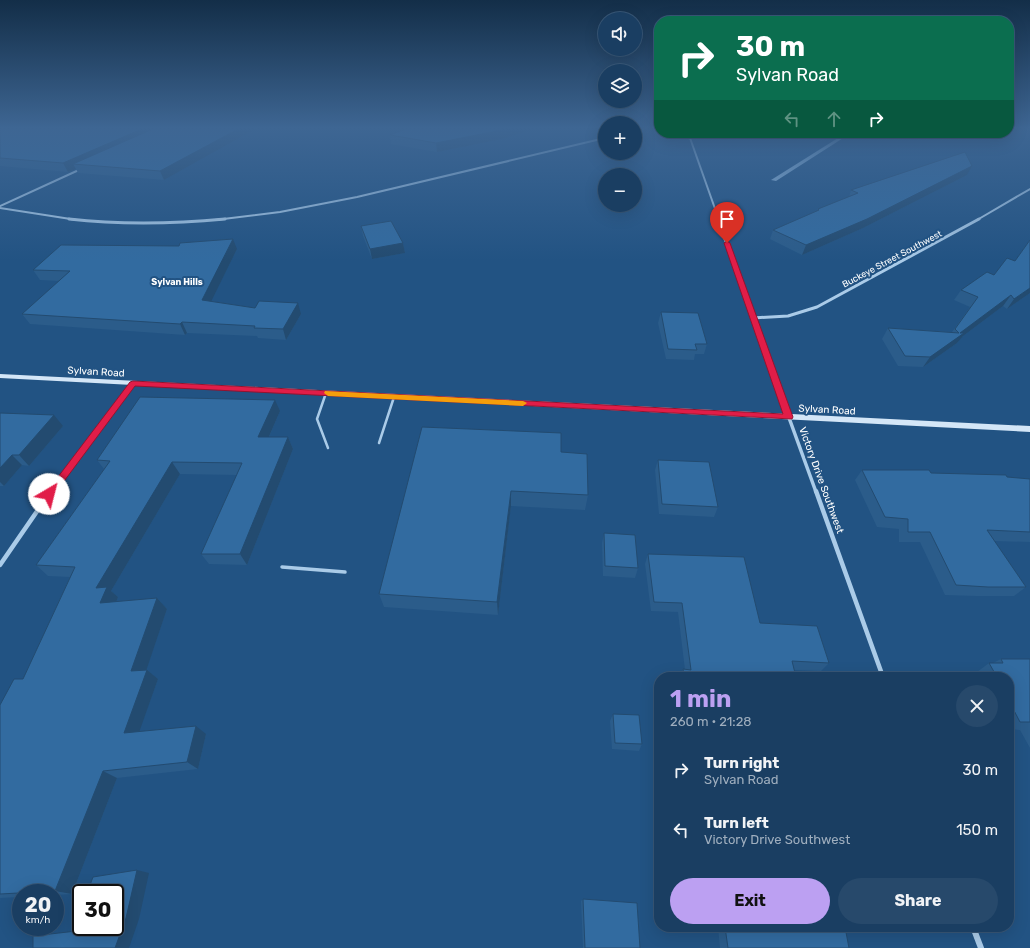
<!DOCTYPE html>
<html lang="en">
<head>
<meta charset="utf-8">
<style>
  body { margin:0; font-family:Rubik,sans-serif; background:#27496b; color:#f1f3f6; height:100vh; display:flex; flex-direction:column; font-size:15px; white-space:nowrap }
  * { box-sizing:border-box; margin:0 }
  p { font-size:13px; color:#9faebe }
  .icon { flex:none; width:22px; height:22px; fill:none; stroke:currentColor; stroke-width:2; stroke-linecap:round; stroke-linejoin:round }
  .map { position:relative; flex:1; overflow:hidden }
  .drawer { position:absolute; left:654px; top:672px; width:360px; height:260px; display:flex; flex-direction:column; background:#1a3e62; border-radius:16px; box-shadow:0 4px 16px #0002,0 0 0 1px #385777 }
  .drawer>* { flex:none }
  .hud { position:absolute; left:654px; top:16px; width:360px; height:122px; border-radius:16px; box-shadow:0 4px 16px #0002,0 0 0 1px #385777; background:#0b6e4f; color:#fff; overflow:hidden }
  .buttons { position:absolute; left:598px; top:12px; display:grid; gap:8px }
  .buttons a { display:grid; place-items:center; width:44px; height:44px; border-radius:50%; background:#1a3e62; box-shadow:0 4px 16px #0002,0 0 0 1px #385777; font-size:20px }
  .speed { position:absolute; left:12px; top:884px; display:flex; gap:8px; font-size:20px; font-weight:700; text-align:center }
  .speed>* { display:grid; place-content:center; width:52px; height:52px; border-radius:50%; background:#1a3e62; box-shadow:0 4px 16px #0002,0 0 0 1px #385777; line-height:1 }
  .speed small { font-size:10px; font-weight:400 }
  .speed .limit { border:2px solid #111; border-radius:6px; background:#fff; color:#111 }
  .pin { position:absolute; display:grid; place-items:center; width:34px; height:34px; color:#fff; margin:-41px -17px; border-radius:50% 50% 50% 0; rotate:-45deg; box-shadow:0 0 4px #0007 }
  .pin .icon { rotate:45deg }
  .me { position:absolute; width:44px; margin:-22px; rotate:37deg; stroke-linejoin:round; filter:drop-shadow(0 0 3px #0008) }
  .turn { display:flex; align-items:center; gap:14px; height:84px; padding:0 16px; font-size:18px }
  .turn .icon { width:52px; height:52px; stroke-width:2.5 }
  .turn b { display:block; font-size:28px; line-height:34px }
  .lanes { display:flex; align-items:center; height:38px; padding:0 16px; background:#0003; justify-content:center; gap:20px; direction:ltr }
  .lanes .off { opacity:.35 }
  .round { display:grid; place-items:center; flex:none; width:42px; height:42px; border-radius:21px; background:#27496b }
  .head { display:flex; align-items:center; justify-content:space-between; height:68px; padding:0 16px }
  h1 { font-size:24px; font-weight:700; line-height:30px; color:#bca0f2 }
  .action { display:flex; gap:8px; margin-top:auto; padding:8px 16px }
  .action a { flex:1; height:46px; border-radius:24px; background:#bca0f2; color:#111; font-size:16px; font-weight:700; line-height:46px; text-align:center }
  .action a+a { background:#27496b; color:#f1f3f6 }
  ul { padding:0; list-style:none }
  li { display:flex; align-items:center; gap:12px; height:60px; padding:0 16px }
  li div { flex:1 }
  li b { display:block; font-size:15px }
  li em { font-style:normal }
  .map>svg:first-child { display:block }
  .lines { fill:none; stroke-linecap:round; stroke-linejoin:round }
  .stream { fill:#9ec6e9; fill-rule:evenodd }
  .lane-far1 { stroke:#aacbe8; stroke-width:2.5 }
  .lane { stroke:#aacbe8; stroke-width:3.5 }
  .street-far4 { stroke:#aacbe8; stroke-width:2 }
  .street-far3 { stroke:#aacbe8; stroke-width:3 }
  .street-far2 { stroke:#aacbe8; stroke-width:3.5 }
  .street-far1 { stroke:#aacbe8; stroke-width:4.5 }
  .street { stroke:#aacbe8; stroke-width:6 }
  .secondary { fill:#d4e6f7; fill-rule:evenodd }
  .wall { fill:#2b5c8a }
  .shaded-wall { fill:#234b70 }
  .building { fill:#326ba0; stroke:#234b70 }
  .route { fill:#e11d48; stroke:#92132f }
  .slow { fill:#f59e0b }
  .labels { text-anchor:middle; stroke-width:4; stroke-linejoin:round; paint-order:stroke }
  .far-street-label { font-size:9px; fill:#fff; stroke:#225383 }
  .far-neighbourhood-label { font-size:9px; font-weight:bold; fill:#fff; stroke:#225383 }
  .street-label { font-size:10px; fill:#fff; stroke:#225383 }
</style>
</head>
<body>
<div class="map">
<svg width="1030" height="948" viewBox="0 0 1030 948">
  <rect width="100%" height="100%" fill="#225383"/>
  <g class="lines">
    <path class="stream" d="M846,133H851L776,181L771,180Z"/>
    <path class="lane-far1" d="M326,393L317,419L328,448
      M379,443L394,397"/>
    <path class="lane" d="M282,567L345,572"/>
    <path class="street-far4" d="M635,131L645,128
      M685,133L690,138L719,220
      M0,206L81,169
      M0,208L77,220
      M215,220L280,212L357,197L605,138
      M977,220L1030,189"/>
    <path class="street-far3" d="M69,219C121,225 173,224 225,219
      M718,219L760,339
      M753,318L788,316L817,307L979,219"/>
    <path class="street-far2" d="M760,338L816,492
      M50,492L133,383"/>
    <path class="street-far1" d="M816,491L883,677
      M0,565L51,491"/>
    <path class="street" d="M973,927L981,948"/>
    <path class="secondary" d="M0,374L1030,426V432L0,378Z"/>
  </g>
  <path class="wall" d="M0,128H257L164,180L78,173L76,169L68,172L0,166Z
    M408,128H536L502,139L437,152L391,144L390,135Z
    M967,175L863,228L802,255L770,239L773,230L817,211L818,209L849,197L851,190Z
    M361,226L403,243L405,253L372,259L363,236Z
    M1030,240V293L1007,309L1003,306L963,336L957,343L923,367L898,366L882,339L888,328L952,332L970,307L954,300L961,290L994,275L1015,261Z
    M237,249L211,301L255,308L301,314L286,340L258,338L257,336L187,333L185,335L30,324L22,314L59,281L40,280L33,270Z
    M661,312L707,344L704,354H695L694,360L666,359L658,323Z
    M280,411L269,437H288L293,449L247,565L209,564L201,554L237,475L180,474L111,591L118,597L116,602L157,598L167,609L146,670L158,679L139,731L206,734L198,769L117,778L72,894L55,895V893H21V897L0,898V705L23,679L70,577L48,576L36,565L104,469L97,460Z
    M0,413L63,426L29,466L22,465L4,486H0Z
    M561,452L588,495L585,510L511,506L498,615L384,607L379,594Z
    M658,460L718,507L714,517L659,514L655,470Z
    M862,470L1007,477L1030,479V542L994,541L1026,587L1014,596H976L945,595L920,542H899V529L877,527L855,480Z
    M604,533L638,568L635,578L603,576L602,543Z
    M648,554L760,623L829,663L821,671L794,670L796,677H679L683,669L685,670L678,612L651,611L645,564Z
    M1001,659H1030V748L1020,730L1009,729V677H980L977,672L989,663H993Z
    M613,714L642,744L639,751L612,749L610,721Z
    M583,899L640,948H583L581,901Z
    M718,927H845L849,948H720Z"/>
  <path class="shaded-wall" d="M144,128H166L73,164L76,169L68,172L63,163Z
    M240,128H257L164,180L160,171Z
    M510,128H536L502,139L437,152L436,143Z
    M972,166L967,175L863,228L802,255L806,245Z
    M233,239L237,249L207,310L202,300Z
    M403,243L405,253L372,259L370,249Z
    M1030,288V293L1007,309L1014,299Z
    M1011,295L1003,306L963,336L957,343L923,367L930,357L960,333Z
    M298,303L301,314L286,340L283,329Z
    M182,322L187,333L185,335L180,324Z
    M275,400L280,411L264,448L258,437Z
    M54,415L63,426L29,466L19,455Z
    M288,437L293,449L247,565L240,554Z
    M12,455L22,465L4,486L0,482V468Z
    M172,462L180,474L111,591L118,597L112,613L100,603L96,588Z
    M511,491V506L498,615L497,602Z
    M157,598L167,609L143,680L131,671Z
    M147,670L158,679L136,741L124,733Z
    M196,726L206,734L198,769L187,762Z
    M103,771L117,778L72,894L55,891Z
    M137,870L149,873L139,919L129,948H115Z"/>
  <path class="building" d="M0,128H144L63,163L0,158Z
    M155,128H240L160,171L73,164Z
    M408,128H510L502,130L436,143L390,135Z
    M965,152L972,166L867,219L806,245L773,230L819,210L818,209L858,193L851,190Z
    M391,221L403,243L370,249L361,226Z
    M233,239L202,300L255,308L259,301L298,303L283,329L254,328L255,326L182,322L180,324L22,314L70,271L33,270L61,245L179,246L180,243Z
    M1030,240V288L1014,299L1011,295L960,333H964L930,357L905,356L888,328L959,333L955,329L978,297L961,290L987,272L994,275L1007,258L1015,261Z
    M661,312L698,313L707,344H695L697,350L668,349Z
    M140,397L275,400L258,437H288L240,554H201L242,463L172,462L96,588L107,587L100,603L157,598L131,671L147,670L124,733L196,726L187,762L103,771L55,891L0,894V705L14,679H23L75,567L36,565L110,461L97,460Z
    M0,413L54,415L19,455H12L0,468Z
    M422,427L561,433V452L587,454L588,495L511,491L497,602L379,594Z
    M658,460L709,462L718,507L662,504Z
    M862,470H929L931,473L1006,475L1007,477L1030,479V532L987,530L1026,587H988L956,585L930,532H908V519L885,517Z
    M604,533L635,535L638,568L605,566Z
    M648,554L744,557L760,623L817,626L829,663L792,661L796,677H684L683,669L691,670L682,603L654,602Z
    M1001,659H1030V722H1020L1009,701V677H997L989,663H1003Z
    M613,714L639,715L642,744L615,743Z
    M137,870L126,918L115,948H33V936L85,930V927H115V893H87L93,877Z
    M583,899L637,903L640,948H585Z
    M725,927H845L849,948H728Z"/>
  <linearGradient id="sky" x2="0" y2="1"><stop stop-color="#132e48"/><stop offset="0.49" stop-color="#3e6693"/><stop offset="1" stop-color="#3e6693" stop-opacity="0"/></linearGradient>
  <rect width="1030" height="261" fill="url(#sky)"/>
  <path class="route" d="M727,241L730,243L793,417L792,419L135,386L53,496L49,497L45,494L130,382L133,381L783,414L724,243Z"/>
  <path class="slow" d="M325,391L523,401L527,403L523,406L328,396L324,393Z"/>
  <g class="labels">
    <g class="far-street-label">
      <text transform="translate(892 259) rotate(-28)" y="3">Buckeye Street Southwest</text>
    </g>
    <g class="far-neighbourhood-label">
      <text x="177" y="285">Sylvan Hills</text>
    </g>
    <g class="street-label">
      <text transform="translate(96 371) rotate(3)" y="4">Sylvan Road</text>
      <text transform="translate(827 409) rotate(3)" y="4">Sylvan Road</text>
      <text transform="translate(822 480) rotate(70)" y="4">Victory Drive Southwest</text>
    </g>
  </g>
</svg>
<div class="buttons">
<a><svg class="icon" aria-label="sound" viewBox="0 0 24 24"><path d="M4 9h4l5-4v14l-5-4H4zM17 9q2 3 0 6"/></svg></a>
<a><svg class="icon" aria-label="layers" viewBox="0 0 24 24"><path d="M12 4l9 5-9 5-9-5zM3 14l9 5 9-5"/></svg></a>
<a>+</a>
<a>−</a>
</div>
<div class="speed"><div>20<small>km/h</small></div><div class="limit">30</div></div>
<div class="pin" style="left:727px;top:243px;background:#d93025"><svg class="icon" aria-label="arrive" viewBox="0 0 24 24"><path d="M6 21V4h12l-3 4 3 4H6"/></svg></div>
<svg class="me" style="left:49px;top:494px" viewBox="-20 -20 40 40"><circle r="19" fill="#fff"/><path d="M0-13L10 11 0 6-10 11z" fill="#e11d48"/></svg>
<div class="hud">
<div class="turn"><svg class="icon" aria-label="right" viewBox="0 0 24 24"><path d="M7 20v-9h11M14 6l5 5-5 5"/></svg><div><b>30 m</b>Sylvan Road</div></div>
<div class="lanes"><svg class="icon off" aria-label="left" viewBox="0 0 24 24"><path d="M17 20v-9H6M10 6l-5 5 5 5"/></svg><svg class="icon off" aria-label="ahead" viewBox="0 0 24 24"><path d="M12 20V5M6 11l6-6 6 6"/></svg><svg class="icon" aria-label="right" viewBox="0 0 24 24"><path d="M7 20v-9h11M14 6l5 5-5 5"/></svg></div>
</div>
<section class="drawer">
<div class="head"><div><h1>1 min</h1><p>260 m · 21:28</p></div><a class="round"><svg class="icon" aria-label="close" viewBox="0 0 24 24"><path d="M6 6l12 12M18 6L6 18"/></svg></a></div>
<ul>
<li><svg class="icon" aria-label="right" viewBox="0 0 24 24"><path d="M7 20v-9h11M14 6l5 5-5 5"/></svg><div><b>Turn right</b><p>Sylvan Road</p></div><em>30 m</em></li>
<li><svg class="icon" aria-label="left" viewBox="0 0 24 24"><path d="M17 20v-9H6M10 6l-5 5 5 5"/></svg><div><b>Turn left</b><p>Victory Drive Southwest</p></div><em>150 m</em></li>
</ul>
<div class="action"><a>Exit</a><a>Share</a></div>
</section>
</div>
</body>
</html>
